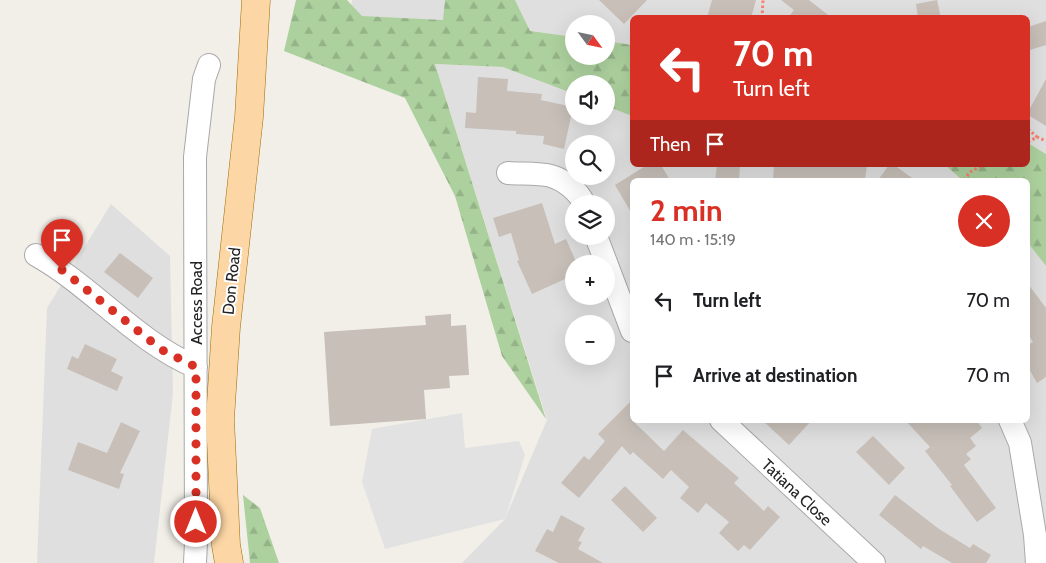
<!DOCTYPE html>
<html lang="en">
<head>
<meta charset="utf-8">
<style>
  body { margin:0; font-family:Cabin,sans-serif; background:#f2f2f2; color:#202124; height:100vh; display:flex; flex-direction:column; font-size:19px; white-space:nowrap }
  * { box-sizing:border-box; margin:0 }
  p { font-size:16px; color:#757577 }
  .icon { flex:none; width:28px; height:28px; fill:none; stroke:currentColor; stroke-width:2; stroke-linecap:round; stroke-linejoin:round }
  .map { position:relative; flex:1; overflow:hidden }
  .drawer { position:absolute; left:630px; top:178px; width:400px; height:245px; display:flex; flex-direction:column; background:#fff; border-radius:8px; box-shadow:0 5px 20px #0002 }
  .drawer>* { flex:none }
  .top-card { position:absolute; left:630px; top:15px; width:400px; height:152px; border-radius:8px; box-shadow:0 5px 20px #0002; background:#d93025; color:#fff; overflow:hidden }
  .needle { width:32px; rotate:123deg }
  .tools { position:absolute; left:565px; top:15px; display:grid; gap:10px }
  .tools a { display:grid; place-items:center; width:50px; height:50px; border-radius:50%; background:#fff; box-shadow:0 5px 20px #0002; font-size:25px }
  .pin { position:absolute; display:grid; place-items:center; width:42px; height:42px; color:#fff; margin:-51px -21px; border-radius:50% 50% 50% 0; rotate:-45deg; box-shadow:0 0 5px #0007 }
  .pin .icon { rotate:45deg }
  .me { position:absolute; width:55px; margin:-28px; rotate:0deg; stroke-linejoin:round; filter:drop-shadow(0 0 4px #0008) }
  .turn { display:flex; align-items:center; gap:18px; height:105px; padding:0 20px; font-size:22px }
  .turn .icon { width:65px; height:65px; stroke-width:2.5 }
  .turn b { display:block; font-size:35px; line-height:42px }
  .then { display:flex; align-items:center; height:48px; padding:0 20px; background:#0003; gap:10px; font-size:19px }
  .round { display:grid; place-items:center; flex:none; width:52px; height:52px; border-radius:26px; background:#f2f2f2 }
  .summary { display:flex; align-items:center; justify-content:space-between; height:85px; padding:0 20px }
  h1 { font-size:30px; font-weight:800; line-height:38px; color:#d93025 }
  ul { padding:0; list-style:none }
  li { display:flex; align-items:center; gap:15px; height:75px; padding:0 20px }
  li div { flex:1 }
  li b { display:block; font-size:19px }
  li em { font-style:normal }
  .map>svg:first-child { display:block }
  .residential { fill:#e0dfdf; fill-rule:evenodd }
  .forest { fill:url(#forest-firs) }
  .parking { fill:#e2e2e2 }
  .building { fill:#c7bfb8 }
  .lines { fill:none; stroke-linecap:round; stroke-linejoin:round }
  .minor-casing { stroke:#a9a9a9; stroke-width:24 }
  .major-casing { stroke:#a06b00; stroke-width:29 }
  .path { stroke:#fa8072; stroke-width:3; stroke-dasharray:2.5 2.5; stroke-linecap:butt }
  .minor { stroke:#fff; stroke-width:22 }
  .major { stroke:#fcd6a4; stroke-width:28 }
  .route { stroke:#d93025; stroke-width:9; stroke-dasharray:0 16.2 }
  .labels { text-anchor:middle; stroke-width:4; stroke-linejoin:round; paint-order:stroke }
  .street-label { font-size:16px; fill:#222; stroke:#fff }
</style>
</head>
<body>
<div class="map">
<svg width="1046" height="563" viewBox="0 0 1046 563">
  <defs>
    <pattern id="forest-firs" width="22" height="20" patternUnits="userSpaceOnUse" patternTransform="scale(1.25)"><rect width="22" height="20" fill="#add19e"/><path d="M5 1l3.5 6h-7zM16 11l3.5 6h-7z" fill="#95b388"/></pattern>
  </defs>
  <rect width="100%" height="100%" fill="#f2efe9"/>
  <path class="residential" d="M352,0H1046V154L1028,143V18H632V57L606,55V24H574V52L348,35Z
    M435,64L503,67L574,94V116H606V106L632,116V165H945L962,180H632V420H1028V243L1046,266V563H462L505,519L547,420ZM574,144H606V176H574ZM574,204H606V236H574ZM574,264H606V296H574ZM574,324H606V356H574Z
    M111,204L170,256L173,393L154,563H37L47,308Z"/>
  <path class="forest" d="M296,0H347L362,16L443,20L445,0H515L530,31L574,37V56H606V41L632,45V116L606,106V84H574V94L503,67L435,64L546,419L502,356L455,196L405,98L284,51Z
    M1028,143L1046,154V266L1028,243V180H962L945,165H1028Z
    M243,495L260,508L279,563H250Z"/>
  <path class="parking" d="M462,413L465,448L519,441L525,455L505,519L385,549L362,482L372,429Z"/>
  <path class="building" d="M599,0H647L624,24Z
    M712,0H756L751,18H707Z
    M781,0H809L832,18H788L794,10Z
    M937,0L941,18H918L916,4Z
    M1046,21V45L1030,50L1028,42V27Z
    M478,77L508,79L507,91L542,94L541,100L573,107L564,149L543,144L544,136L516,134V131L465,128L466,112L476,113Z
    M1046,79V126L1028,115V112Z
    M647,165H661L670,180H632V214L615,185Z
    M717,165H740L739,180H715Z
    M774,165H867L865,180H773Z
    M889,165H894L915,180H878Z
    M542,203L555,244L566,239L577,264H574V275L532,294L517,261L519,260L511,233L499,237L493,218Z
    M120,253L153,278L138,298L104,272Z
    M1028,284L1046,308V377L1037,383L1028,367V345L1033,342L1028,334Z
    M451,314V326L466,325L469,375L449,376L450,388L424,390L426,419L330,426L324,332L426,325L425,316Z
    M85,344L117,359L111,371L123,377L117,391L67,369L72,356L78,359Z
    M632,400V420L664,451L683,430L739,478L734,483L764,511L768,506L780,517L750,550L744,545L738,551L719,533L729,522L706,503L698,513L680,498L689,487L671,470L663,479L633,452L630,455L622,446L579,498L561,483L584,456L589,460L605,441L598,434Z
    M762,420H812L789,445Z
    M905,420H976L982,428L970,438L976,446L966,454L971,459L964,465L996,508L977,522L950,486L952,485L925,451L930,447Z
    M121,422L140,431L120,473L124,474L119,489L68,470L78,442L107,453Z
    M873,436L905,468L889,485L856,452Z
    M625,486L657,518L643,532L611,500Z
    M895,495L939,529L970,548L973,544L991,555L986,563H952L923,546L921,549L879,515Z
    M561,515L585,528L578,541L582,542L578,549L603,563H559L535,551L547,529L553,532Z"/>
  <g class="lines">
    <defs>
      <path id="minor" d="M508,173C520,174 540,173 551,176C564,180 579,191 584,204
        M596,236L632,331
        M36,255C93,287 135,341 196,367
        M721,420L874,563
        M1010,420L1020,443L1035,535L1037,563
        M195,563L196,542L195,157L204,79L209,65"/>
      <path id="major" d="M229,563L226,545L220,419L226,327L249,117L256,0"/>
    </defs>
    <use href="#minor" class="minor-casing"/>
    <use href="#major" class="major-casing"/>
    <path class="path" d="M762,18L763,0
      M1028,129L1037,137
      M1028,142L1037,137L1046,141
      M964,180L970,172L983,165"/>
    <use href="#minor" class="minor"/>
    <use href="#major" class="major"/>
  </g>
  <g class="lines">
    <path class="route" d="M62,270L162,350L196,367V522"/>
  </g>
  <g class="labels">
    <g class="street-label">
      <text transform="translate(231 281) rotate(-84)" y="6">Don Road</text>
      <text transform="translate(196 303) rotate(-90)" y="6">Access Road</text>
      <text transform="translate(797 492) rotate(43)" y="6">Tatiana Close</text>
    </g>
  </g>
</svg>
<div class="tools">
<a><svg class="needle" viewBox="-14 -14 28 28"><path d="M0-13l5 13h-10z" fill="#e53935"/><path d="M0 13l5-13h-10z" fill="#757577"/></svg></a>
<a><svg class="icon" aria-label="sound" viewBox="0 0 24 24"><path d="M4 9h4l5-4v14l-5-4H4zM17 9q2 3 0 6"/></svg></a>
<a><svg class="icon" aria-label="search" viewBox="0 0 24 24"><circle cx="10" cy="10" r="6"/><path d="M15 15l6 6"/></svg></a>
<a><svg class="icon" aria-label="layers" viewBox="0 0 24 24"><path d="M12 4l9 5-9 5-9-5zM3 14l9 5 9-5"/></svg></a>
<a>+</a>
<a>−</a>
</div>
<div class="pin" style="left:62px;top:270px;background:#d93025"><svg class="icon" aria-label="arrive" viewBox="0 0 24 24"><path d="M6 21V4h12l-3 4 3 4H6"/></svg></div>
<svg class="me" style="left:196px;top:522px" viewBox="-20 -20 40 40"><circle r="17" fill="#d93025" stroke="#fff" stroke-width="3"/><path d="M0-11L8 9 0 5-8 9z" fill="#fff"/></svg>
<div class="top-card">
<div class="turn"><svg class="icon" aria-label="left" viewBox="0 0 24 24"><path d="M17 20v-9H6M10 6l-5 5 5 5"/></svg><div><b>70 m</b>Turn left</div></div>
<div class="then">Then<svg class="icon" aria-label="arrive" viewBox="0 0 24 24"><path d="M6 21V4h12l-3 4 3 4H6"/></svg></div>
</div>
<section class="drawer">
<div class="summary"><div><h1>2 min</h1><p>140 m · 15:19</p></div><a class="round" style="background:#d93025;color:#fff"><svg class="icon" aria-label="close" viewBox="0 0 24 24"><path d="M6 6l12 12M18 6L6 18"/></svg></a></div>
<ul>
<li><svg class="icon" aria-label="left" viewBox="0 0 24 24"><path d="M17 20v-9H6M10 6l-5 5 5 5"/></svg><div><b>Turn left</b></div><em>70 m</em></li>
<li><svg class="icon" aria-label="arrive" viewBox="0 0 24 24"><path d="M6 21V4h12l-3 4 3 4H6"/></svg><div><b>Arrive at destination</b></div><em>70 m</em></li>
</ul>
</section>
</div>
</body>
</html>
